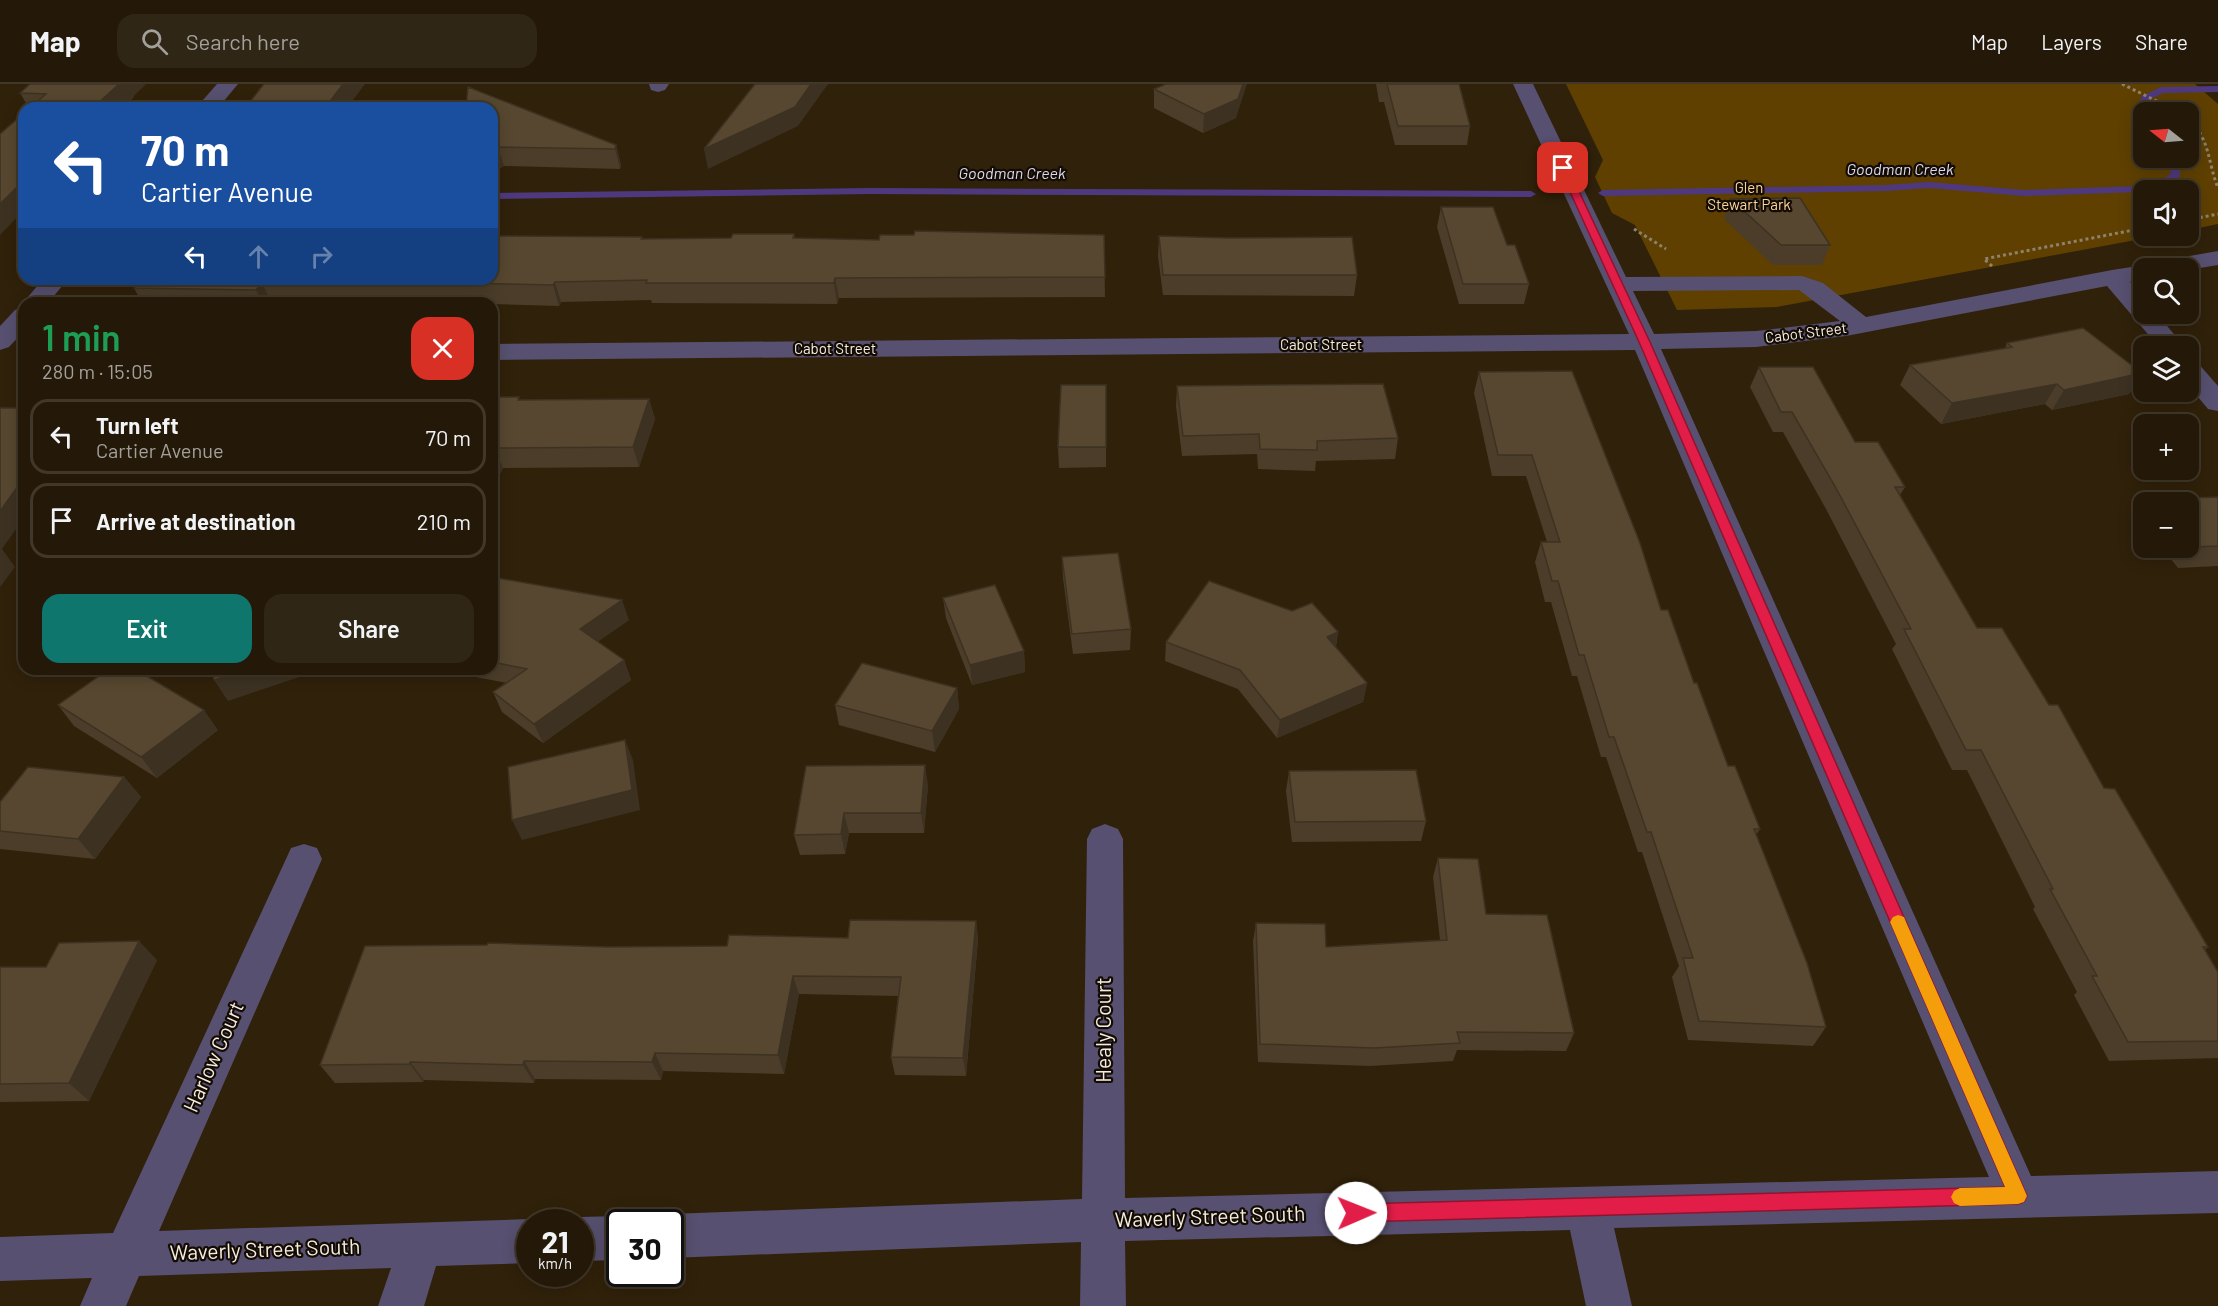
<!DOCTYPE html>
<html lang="en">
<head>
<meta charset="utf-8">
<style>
  body { margin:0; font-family:Barlow,sans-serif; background:#302616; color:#f1f3f6; height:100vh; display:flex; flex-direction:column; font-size:22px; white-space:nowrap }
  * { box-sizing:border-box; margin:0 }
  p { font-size:20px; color:#a3a09c }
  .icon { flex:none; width:33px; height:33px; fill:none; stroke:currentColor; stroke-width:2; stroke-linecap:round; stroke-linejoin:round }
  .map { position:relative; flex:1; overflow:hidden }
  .sheet { position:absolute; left:18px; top:213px; width:480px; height:378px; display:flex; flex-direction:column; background:#241908; border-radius:18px; box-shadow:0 3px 15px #0003,0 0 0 2px #413829 }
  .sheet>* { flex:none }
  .guide { position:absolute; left:18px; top:18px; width:480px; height:183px; border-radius:18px; box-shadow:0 3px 15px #0003,0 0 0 2px #413829; background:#1a4fa0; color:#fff; overflow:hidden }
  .needle { width:39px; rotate:287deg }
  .controls { position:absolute; left:2133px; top:18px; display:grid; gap:12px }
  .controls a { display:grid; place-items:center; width:66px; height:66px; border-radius:12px; background:#241908; box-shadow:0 3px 15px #0003,0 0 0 2px #413829; font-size:30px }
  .speed { position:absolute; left:516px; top:1125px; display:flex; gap:12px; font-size:30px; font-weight:700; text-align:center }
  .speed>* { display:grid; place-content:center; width:78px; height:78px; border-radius:50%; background:#241908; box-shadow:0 3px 15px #0003,0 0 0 2px #413829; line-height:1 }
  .speed small { font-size:15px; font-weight:400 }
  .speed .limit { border:3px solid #111; border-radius:9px; background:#fff; color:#111 }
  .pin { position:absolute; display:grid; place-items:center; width:51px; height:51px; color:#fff; margin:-26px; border-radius:12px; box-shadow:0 3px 9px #0006 }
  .me { position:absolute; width:66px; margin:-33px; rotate:89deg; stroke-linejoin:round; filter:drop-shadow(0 0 4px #0008) }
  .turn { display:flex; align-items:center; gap:21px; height:126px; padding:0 24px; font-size:27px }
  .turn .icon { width:78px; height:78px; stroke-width:2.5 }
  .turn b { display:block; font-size:42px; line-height:51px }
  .lanes { display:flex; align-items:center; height:57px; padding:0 24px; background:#0003; justify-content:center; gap:30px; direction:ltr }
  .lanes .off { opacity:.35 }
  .round { display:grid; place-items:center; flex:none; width:63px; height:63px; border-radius:18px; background:#302616 }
  .headline { display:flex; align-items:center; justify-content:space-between; height:102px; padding:0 24px }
  h1 { font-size:36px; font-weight:600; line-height:45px; color:#1e9e55 }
  .primary-button { display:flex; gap:12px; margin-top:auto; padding:12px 24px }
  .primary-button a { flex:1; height:69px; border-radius:18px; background:#0f766e; color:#fff; font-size:24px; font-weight:600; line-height:69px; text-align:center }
  .primary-button a+a { background:#302616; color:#f1f3f6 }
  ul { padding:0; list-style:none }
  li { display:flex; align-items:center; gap:18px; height:75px; margin:0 12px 9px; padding:0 12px; border:3px solid #413829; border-radius:18px }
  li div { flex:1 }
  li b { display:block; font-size:22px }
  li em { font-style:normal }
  header { display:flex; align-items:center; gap:36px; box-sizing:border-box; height:84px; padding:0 30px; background:#241908; border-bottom:2px solid #413829 }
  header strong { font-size:28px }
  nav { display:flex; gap:33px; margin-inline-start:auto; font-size:21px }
  .search { width:420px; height:54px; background:#302616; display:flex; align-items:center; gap:15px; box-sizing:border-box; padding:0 21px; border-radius:18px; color:#a3a09c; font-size:22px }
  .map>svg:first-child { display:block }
  .green { fill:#5f4001; fill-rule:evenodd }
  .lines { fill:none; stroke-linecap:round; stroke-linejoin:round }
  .stream { fill:#4e397f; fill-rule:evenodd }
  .path { stroke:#8e826f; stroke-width:3; stroke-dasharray:3 3; stroke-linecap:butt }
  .minor { fill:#575070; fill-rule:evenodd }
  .wall { fill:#4b3d29 }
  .shaded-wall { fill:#3d3222 }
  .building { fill:#574730; stroke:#3d3222; stroke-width:1.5 }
  .route { fill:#e11d48; stroke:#92132f; stroke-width:1.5 }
  .slow { fill:#f59e0b }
  .labels { text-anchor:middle; stroke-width:4.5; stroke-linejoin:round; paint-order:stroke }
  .far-park-label { font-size:15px; fill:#fdd59a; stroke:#130c04 }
  .far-street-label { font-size:15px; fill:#f6eddf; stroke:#130c04 }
  .far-water-label { font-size:16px; font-style:italic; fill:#dedaef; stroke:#130c04 }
  .near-street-label { font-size:21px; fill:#f6eddf; stroke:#130c04 }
</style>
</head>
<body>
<header>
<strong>Map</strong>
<div class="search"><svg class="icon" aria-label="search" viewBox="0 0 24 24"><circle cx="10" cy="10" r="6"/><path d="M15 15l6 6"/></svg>Search here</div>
<nav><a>Map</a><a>Layers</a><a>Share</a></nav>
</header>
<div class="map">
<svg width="2218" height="1222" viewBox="0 0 2218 1222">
  <rect width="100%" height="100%" fill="#30210a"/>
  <path class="green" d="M1566,0H2195L2218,20V140L2189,146L2188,106H2144V152H2157L1777,223L1677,226L1635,141L1612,129L1595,93L1603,76ZM2144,28H2188V74H2144Z"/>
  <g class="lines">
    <path class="stream" d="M2218,2V8L2163,9L2149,16L2147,24L2149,28L2142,30L2137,25L2142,12L2161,3Z
      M2168,74H2178L2180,92L2168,103L2138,108L2024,112L1929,104L1886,107L1603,112L1598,109L1603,106L1886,101L1929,98L2024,106L2138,102L2161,98L2171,89Z
      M870,104L1531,107L1536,110L1531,113L870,110L492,115V109Z"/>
    <path class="path" d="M2122,0L2179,28
      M2188,34C2211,57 2207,76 2218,104
      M2188,136L2218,130
      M1634,145L1666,165
      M1992,182L1984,175L2144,144"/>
    <path class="minor" d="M217,0H238L218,24H196Z
      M649,0H669L665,6L658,8L651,6Z
      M1513,0H1533L1626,193L1802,192L1823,199L1866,233L2112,186L2144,181L2150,182L2152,179L2161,177L2218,167V181L2188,186V184H2144V195L2130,198L2144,214V230H2157L2184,262H2158L2107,202L1846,252L1756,263L1661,265L2031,1092L2218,1087V1129L1614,1144L1632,1222H1586L1570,1146L1125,1157L1126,1222H1080L1081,1158L670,1174V1138H654L670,1130L1082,1115L1087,755L1092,745L1105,740L1118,745L1123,755L1125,1114L1989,1093L1635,266L492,276V260L1629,250ZM1799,206L1840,237L1756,247L1654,250L1633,207Z
      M43,195H68L48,219H24V221L23,219Z
      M24,223V247L9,263L0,266V242L15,226Z
      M2188,276L2197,278L2218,302V327L2208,325L2188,301Z
      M304,760L317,764L322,775L159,1147L530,1135L538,1138H530V1179L436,1182L424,1222H378L391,1184L139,1192L126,1222H80L92,1194L0,1197V1153L113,1149L286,775L291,764Z
      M620,1132L636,1138H620V1176L580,1177V1138H567L580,1133Z"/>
  </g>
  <path class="wall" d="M1376,0H1459L1470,42L1467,61H1395L1384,18H1379Z
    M1154,5L1236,34L1203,49L1154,24Z
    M20,9L134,13L122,24H29Z
    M492,24L616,61L621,81L620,85L504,82L495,87L492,86Z
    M1731,115L1830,161L1822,181H1773L1724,135Z
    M1441,123L1507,161L1529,200L1524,220H1459L1437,143Z
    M794,150L795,155L879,156L1104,151L1105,213L839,214L837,220L652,219L651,216L561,218L559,222L492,220V219H142L134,204L642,155L731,154Z
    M1159,152L1227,154L1357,191L1354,212L1163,211L1158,172Z
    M2007,259L2142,289L2129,310L2052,326L2045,320L1941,340L1900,301L1910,281L2005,264Z
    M1759,283L1855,358L1905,403L1900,411L1977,544L2049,621L2208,863L2205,866L2218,888V974L2109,977L2074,911L2077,908L2033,825L2035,823L1967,686H1952L1892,565L1896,560L1826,425L1783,348H1773L1750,303Z
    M1479,288L1661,526L1694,599L1728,682L1760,745L1756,751L1826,943L1813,962L1688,956L1672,893L1679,882L1642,768H1638L1606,673H1601L1577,592H1572L1551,518H1545L1535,478L1541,458H1547L1526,392H1492L1474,309Z
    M1106,301V383L1059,384L1058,363Z
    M1177,302L1398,354L1395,375L1316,377L1315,387L1258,385L1257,370L1182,372L1176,322Z
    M492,313L520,316L649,315L655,335L639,383L503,384L500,390H492Z
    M2218,413V482L2178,484L2162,464H2188V418H2152L2154,415Z
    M2144,430V441L2140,436Z
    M1062,473L1131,545L1130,566L1073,570L1063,494Z
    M492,493L629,536L597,558L624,576L631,596L543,659L502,628L493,608L507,599L434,585H492Z
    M943,514L1024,567L1025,588L972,601L946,534Z
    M1338,548L1336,563L1367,599L1363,618L1277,654L1238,605L1165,577L1166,558Z
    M957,604L959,625L935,668L839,641L835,621Z
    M58,621L218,646L157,694L74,642Z
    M806,682L928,701L924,749H849L845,770L800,771L794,751Z
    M1289,687L1426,737L1421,757L1292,758L1286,707Z
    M124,693L141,713L95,775L0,765V718Z
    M1438,774L1486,830L1574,949L1566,967L1457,966L1453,977L1370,982L1258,978L1253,857L1256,839L1326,863L1440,856L1433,793Z
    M976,837L978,856L966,992L895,991L891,973L898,912L799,910L784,990L663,987L661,996L535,995L534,999L424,996L423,998L335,999L320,981L608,863L727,862L848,854Z
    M157,876L89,1017L0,1018V883H46Z"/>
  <path class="shaded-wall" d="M119,0H146L122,24H93Z
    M343,0H365L347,24H325Z
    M811,0H828L798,42L708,85L704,65Z
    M1243,0H1247L1236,34L1203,49L1204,30Z
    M616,61L621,81L620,85L615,65Z
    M498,63L504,82L495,87L492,77V66Z
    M24,96V126L0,151V120Z
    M835,194L839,214L837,220L834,199Z
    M555,198L561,218L559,222L553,201Z
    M262,199L272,219H263L256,206Z
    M2142,289L2129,310L2052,326L2064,306Z
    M2057,300L2045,320L1941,340L1952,319Z
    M649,315L655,335L639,383L633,363Z
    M495,364L503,384L500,390L492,370Z
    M24,394V434L2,465L15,483L0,503V427Z
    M622,516L629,536L587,565L580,545Z
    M1338,548L1335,567L1327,553Z
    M1024,567L1025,588L972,601L970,581Z
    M624,576L631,596L543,659L534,640Z
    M248,585H323L228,617L214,596Z
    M1367,599L1363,618L1277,654L1280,636Z
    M957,604L959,625L935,668L932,647Z
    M204,626L218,646L157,694L141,673Z
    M625,656L633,676L640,726L522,756L512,736Z
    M925,681L928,701L924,749L921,729Z
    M124,693L141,713L95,775L78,755Z
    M844,729L849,749L845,770L841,750Z
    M976,837L978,856L966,992L963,974Z
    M139,857L157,876L89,1017L69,999Z
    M793,892L799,910L784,990L778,971Z
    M655,969L663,987L661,996L652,978Z
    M524,977L535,995L534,999L523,981Z
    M410,978L424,996L423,998L410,980Z"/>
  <path class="building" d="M30,0H119L93,24H30L46,10L20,9Z
    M264,0H343L325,24H245Z
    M755,0H811L795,23L704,65Z
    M1166,0H1243L1238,15L1204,30L1154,5Z
    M1387,0H1459L1470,42H1398Z
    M468,3L616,61L615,65L498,63L492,66V24H466Z
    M24,29V96L0,120V50Z
    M1800,114L1830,161H1781L1731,115Z
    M1441,123H1493L1507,161H1515L1529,200H1463Z
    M915,147L1104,151L1105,193L835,194L834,199H646L647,196L555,198L553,201L456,199L380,202L382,199H262L256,206L134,204L141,195H492V152L642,153L641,155L731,154L733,150H794L793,154L879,156L880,151H914Z
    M1159,152L1227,154L1352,153L1357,191H1163Z
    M2083,244L2142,289L2064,306L2057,300L1952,319L1910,281L2012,263L2007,259Z
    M1759,283H1813L1855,358H1878L1905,403H1895L1977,544H2002L2049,621H2058L2104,704L2115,705L2208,863H2203L2218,888V957L2128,958L2092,892H2097L2050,805H2053L1981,666H1966L1904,545H1911L1836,404L1792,328H1781Z
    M1572,287L1640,459L1661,526H1668L1694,599H1697L1728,682H1735L1760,745H1754L1807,879L1826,943L1699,937L1683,874H1693L1651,748H1647L1614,653H1609L1584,571H1579L1558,497H1552L1541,458H1560L1532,371H1498L1479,288Z
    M1383,300L1398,354L1317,357V366L1260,365L1259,350L1183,352L1177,302Z
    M1061,301H1106V363H1058Z
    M492,313H519L518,316L649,315L633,363L495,364L492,370Z
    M0,324H24V394L0,427Z
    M2218,413V462L2193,463L2188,457V418H2157L2154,415Z
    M1118,469L1131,545L1072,550L1062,473Z
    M492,493L622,516L580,545L624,576L534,640L493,608L527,585L492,578Z
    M1209,497L1292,527L1312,519L1338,548L1327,553L1367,599L1280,636L1240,586L1166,558Z
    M995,501L1024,567L970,581L943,514Z
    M862,579L957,604L932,647L835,621Z
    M109,585H135L204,626L141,673L58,621Z
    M212,585H248L214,596Z
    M625,656L632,706L512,736L508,683Z
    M925,681L921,729H844L841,750L794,751L806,682Z
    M28,683L124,693L78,755L0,747V718Z
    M1416,686L1426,737L1295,738L1289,687Z
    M1438,774L1478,775L1486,830L1547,831L1574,949L1457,948L1460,959L1374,964L1260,960L1256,839L1325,840L1326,863L1447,856Z
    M850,836L976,837L963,974L891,973L901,893L793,892L778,971L655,969L652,978L524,977L523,981L410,978V980L320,981L365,862L487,861L488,859L608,863L727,862L729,851L848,854Z
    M139,857L69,999L0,1000V883H46L59,859Z"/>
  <path class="route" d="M1560,82L1568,84L1650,258L2024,1105L2027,1112L2024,1118L2018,1120L1356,1138L1350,1135L1347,1129L1350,1123L1356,1120L2005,1103L1639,258L1559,84Z"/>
  <path class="slow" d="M1898,831L1904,833L1906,838L2024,1105L2027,1112L2024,1118L2018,1120L1960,1122L1954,1119L1951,1113L1954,1107L1960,1104L2005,1103L1890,838L1893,833Z"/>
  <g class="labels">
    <g class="far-park-label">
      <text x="1749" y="109">Glen<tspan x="1749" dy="17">Stewart Park</tspan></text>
    </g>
    <g class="far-street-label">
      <text transform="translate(1806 249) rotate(-7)" y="5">Cabot Street</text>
      <text x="1321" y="266">Cabot Street</text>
      <text x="835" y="270">Cabot Street</text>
    </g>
    <g class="far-water-label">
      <text x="1900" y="91">Goodman Creek</text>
      <text x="1012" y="95">Goodman Creek</text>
    </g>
    <g class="near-street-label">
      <text transform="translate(1104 946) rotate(-90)" y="7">Healy Court</text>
      <text transform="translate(214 973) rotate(-66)" y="7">Harlow Court</text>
      <text transform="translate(1210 1133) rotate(-2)" y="7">Waverly Street South</text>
      <text transform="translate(265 1166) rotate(-2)" y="7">Waverly Street South</text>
    </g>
  </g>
</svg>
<div class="controls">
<a><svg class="needle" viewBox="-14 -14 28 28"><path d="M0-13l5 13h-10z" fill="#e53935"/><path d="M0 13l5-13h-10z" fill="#a3a09c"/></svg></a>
<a><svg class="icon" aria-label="sound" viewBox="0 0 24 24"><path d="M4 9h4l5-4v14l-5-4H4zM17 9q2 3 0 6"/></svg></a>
<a><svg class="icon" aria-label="search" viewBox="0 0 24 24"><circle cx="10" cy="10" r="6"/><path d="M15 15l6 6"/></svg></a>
<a><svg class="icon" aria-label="layers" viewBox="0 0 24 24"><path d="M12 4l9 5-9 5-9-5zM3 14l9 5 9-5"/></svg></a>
<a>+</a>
<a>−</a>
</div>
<div class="speed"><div>21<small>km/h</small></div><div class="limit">30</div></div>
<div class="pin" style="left:1563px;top:84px;background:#d93025"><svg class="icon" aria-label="arrive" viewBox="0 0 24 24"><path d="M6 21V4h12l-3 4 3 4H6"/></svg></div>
<svg class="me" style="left:1356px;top:1129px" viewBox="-20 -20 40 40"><circle r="19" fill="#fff"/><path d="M0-13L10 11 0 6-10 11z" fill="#e11d48"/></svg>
<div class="guide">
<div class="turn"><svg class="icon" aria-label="left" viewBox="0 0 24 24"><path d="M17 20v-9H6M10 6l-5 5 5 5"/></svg><div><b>70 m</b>Cartier Avenue</div></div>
<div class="lanes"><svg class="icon" aria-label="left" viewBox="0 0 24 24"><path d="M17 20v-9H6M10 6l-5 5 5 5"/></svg><svg class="icon off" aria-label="ahead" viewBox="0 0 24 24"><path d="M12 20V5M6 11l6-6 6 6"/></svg><svg class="icon off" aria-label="right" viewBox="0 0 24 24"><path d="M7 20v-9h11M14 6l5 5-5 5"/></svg></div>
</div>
<section class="sheet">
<div class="headline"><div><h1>1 min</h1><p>280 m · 15:05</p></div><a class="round" style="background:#d93025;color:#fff"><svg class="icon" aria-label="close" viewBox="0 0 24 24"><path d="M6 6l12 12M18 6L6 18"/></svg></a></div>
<ul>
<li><svg class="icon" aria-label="left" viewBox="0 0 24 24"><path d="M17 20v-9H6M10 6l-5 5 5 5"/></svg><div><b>Turn left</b><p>Cartier Avenue</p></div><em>70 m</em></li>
<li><svg class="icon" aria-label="arrive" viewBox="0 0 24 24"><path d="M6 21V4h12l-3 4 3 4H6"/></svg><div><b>Arrive at destination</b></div><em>210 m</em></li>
</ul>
<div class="primary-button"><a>Exit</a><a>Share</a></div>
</section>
</div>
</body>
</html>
